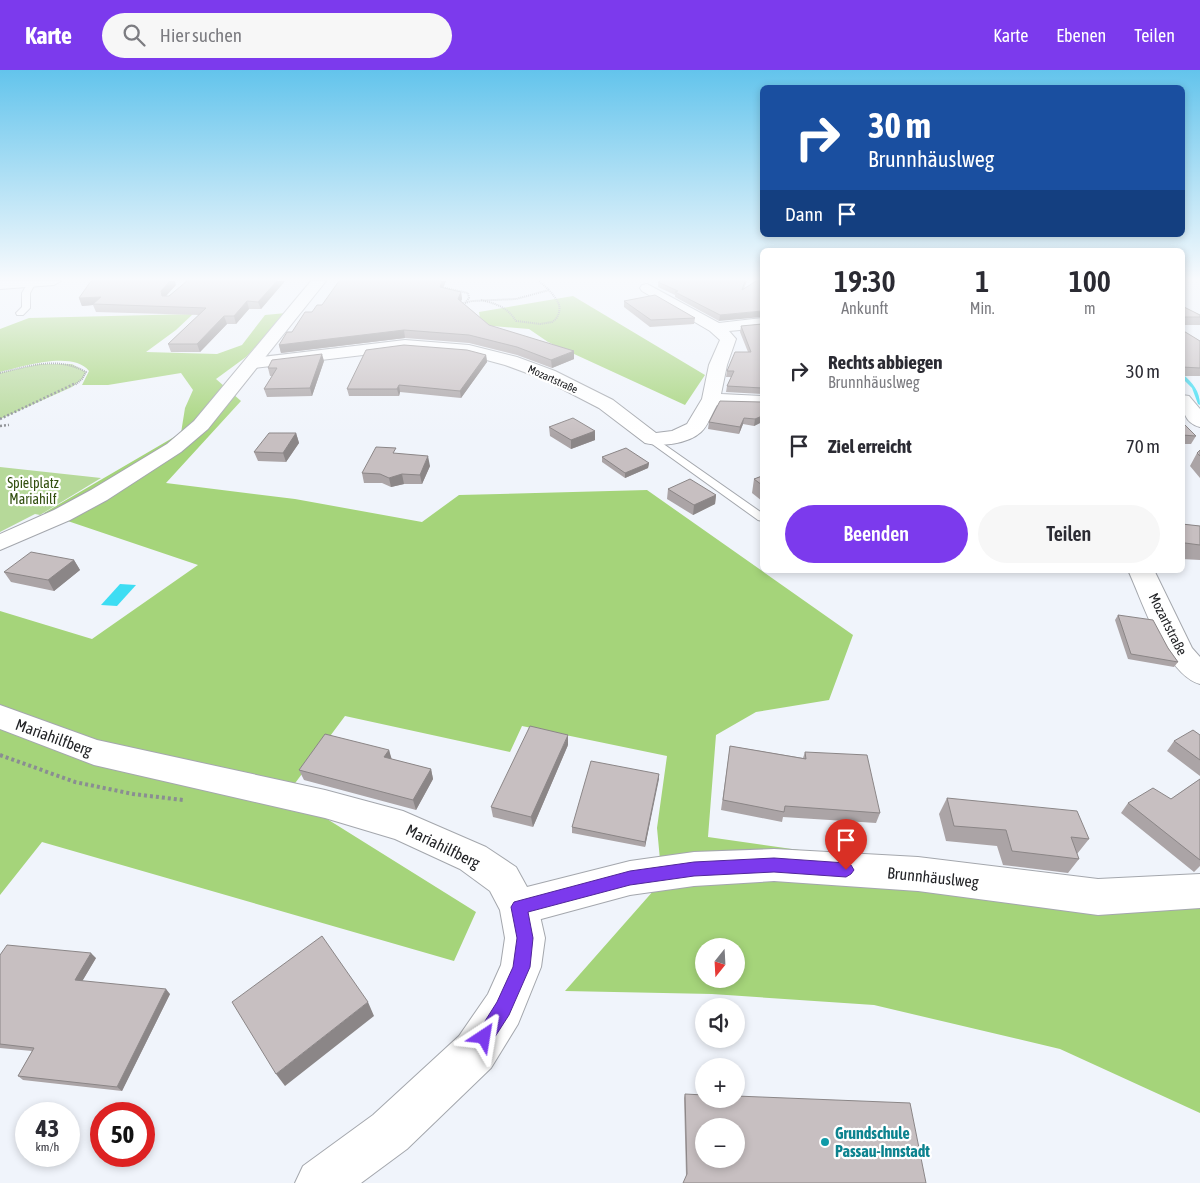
<!DOCTYPE html>
<html lang="de">
<head>
<meta charset="utf-8">
<style>
  body { margin:0; font-family:"Asap Condensed",sans-serif; background:#f7f7f7; color:#2b2b33; height:100vh; display:flex; flex-direction:column; font-size:19px; white-space:nowrap }
  * { box-sizing:border-box; margin:0 }
  p { font-size:16px; color:#7c7c81 }
  .icon { flex:none; width:28px; height:28px; fill:none; stroke:currentColor; stroke-width:2; stroke-linecap:round; stroke-linejoin:round }
  .map { position:relative; flex:1; overflow:hidden }
  .side { position:absolute; left:760px; top:178px; width:425px; height:325px; display:flex; flex-direction:column; background:#fff; border-radius:8px; box-shadow:0 2px 8px #0003 }
  .side>* { flex:none }
  .banner { position:absolute; left:760px; top:15px; width:425px; height:152px; border-radius:8px; box-shadow:0 2px 8px #0003; background:#1a4fa0; color:#fff; overflow:hidden }
  .needle { width:32px; rotate:198deg }
  .buttons { position:absolute; left:695px; top:868px; display:grid; gap:10px }
  .buttons a { display:grid; place-items:center; width:50px; height:50px; border-radius:50%; background:#fff; box-shadow:0 2px 8px #0003; font-size:25px }
  .speed { position:absolute; left:15px; top:1032px; display:flex; gap:10px; font-size:25px; font-weight:700; text-align:center }
  .speed>* { display:grid; place-content:center; width:65px; height:65px; border-radius:50%; background:#fff; box-shadow:0 2px 8px #0003; line-height:1 }
  .speed small { font-size:12px; font-weight:400 }
  .speed .limit { border:8px solid #d22; background:#fff; color:#111 }
  .pin { position:absolute; display:grid; place-items:center; width:42px; height:42px; color:#fff; margin:-51px -21px; border-radius:50% 50% 50% 0; rotate:-45deg; box-shadow:0 0 5px #0007 }
  .pin .icon { rotate:45deg }
  .me { position:absolute; width:55px; margin:-28px; rotate:33deg; stroke-linejoin:round; filter:drop-shadow(0 0 4px #0008) }
  .turn { display:flex; align-items:center; gap:18px; height:105px; padding:0 25px; font-size:22px }
  .turn .icon { width:65px; height:65px; stroke-width:2.5 }
  .turn b { display:block; font-size:35px; line-height:42px }
  .then { display:flex; align-items:center; height:48px; padding:0 25px; background:#0003; gap:10px; font-size:19px }
  .eta { display:flex; justify-content:space-evenly; align-items:center; height:85px; text-align:center }
  .eta b { font-size:30px; font-weight:600; line-height:35px }
  .cta { display:flex; gap:10px; margin-top:auto; padding:10px 25px }
  .cta a { flex:1; height:58px; border-radius:30px; background:#7c3aed; color:#fff; font-size:20px; font-weight:600; line-height:58px; text-align:center }
  .cta a+a { background:#f7f7f7; color:#2b2b33 }
  ul { padding:0; list-style:none }
  li { display:flex; align-items:center; gap:15px; height:75px; padding:0 25px }
  li div { flex:1 }
  li b { display:block; font-size:19px }
  li em { font-style:normal }
  header { display:flex; align-items:center; gap:30px; box-sizing:border-box; height:70px; padding:0 25px; background:#7c3aed; color:#fff }
  header strong { font-size:24px }
  nav { display:flex; gap:28px; margin-inline-start:auto; font-size:18px }
  .search { width:350px; height:45px; background:#f7f7f7; display:flex; align-items:center; gap:12px; box-sizing:border-box; padding:0 18px; border-radius:28px; color:#7c7c81; font-size:19px }
  .map>svg:first-child { display:block }
  .green { fill:#b6d999 }
  .forest { fill:#a5d47a; fill-rule:evenodd }
  .water { fill:#3dddf3 }
  .lines { fill:none; stroke-linecap:round; stroke-linejoin:round }
  .stream { fill:#3dddf3; fill-rule:evenodd }
  .service-casing { stroke:#a4a7ad; stroke-width:2 }
  .minor-casing { stroke:#a4a7ad; stroke-width:2 }
  .secondary-casing { stroke:#a4a7ad; stroke-width:2 }
  .path-far2 { stroke:#8a8d92; stroke-width:2; stroke-dasharray:1 1; stroke-linecap:butt }
  .path-far1 { stroke:#8a8d92; stroke-width:2.5; stroke-dasharray:2 2; stroke-linecap:butt }
  .path { stroke:#8a8d92; stroke-width:4; stroke-dasharray:3 3; stroke-linecap:butt }
  .service { fill:#fff; fill-rule:evenodd }
  .minor { fill:#fff; fill-rule:evenodd }
  .secondary { fill:#fff; fill-rule:evenodd }
  .wall { fill:#aba4a6 }
  .shaded-wall { fill:#8b8687 }
  .building { fill:#c7bfc1; stroke:#8b8687; fill-rule:evenodd }
  .route { fill:#7c3aed; stroke:#51269a }
  .culture-dot { fill:#0f9aa8; stroke:#fff; stroke-width:2 }
  .labels { text-anchor:middle; stroke-width:4.5; stroke-linejoin:round; paint-order:stroke }
  .far-street-label { font-size:11px; fill:#232427; stroke:#fff }
  .park-label { font-size:14px; fill:#314e0e; stroke:#fff }
  .street-label { font-size:14px; fill:#232427; stroke:#fff }
  .near-street-label { font-size:16px; fill:#232427; stroke:#fff }
  .near-culture-label { font-size:16px; font-weight:bold; fill:#0d838f; stroke:#fff; text-anchor:start }
</style>
</head>
<body>
<header>
<strong>Karte</strong>
<div class="search"><svg class="icon" aria-label="search" viewBox="0 0 24 24"><circle cx="10" cy="10" r="6"/><path d="M15 15l6 6"/></svg>Hier suchen</div>
<nav><a>Karte</a><a>Ebenen</a><a>Teilen</a></nav>
</header>
<div class="map">
<svg width="1200" height="1113" viewBox="0 0 1200 1113">
  <rect width="100%" height="100%" fill="#f0f4fb"/>
  <path class="green" d="M40,294H72L86,302L82,309L72,317L0,349V303Z
    M0,397L101,408L40,445L35,444L0,462Z"/>
  <path class="forest" d="M573,226L705,305L685,335L548,272L529,259L481,255L479,242Z
    M286,243L246,287L216,309L241,331L166,413L295,429L422,452L459,425L647,420L853,565L829,630L756,642L716,665L708,767L1200,837V1043L1060,979L874,935L712,924L565,921L662,811L657,758L667,686L522,656L510,682L345,646L287,724L476,842L454,891L42,772L0,825V541L92,569L198,495L44,443L181,363L185,338L193,320L181,303L108,315H82L89,301C73,280 21,297 0,302V259L29,248L193,244L176,260L146,282L217,284L242,275L265,245ZM704,876H736V909H704Z"/>
  <path class="water" d="M120,514L136,515L117,536L101,535Z"/>
  <g class="lines">
    <path class="stream" d="M1182,304C1193,312 1200,322 1200,335L1198,334L1192,318L1182,308Z"/>
    <defs>
      <path id="service" d="M29,211L36,212L30,223V238L23,245H17L16,243L22,237V223Z
        M652,366L762,443V451L758,450L648,371V367Z"/>
      <path id="minor" d="M0,211H61L54,215L0,219Z
        M647,214L719,253L762,248V258L729,261L736,269L727,295L721,324L762,326V336L717,335C712,343 708,356 701,362C688,374 661,377 645,373L599,338L543,309L505,295L468,285L405,280L253,298L247,297L244,293L247,289L253,288L405,270L469,275L517,287L555,301L613,330L656,363L672,361L687,354L702,329L709,295L720,270L710,261L642,221L640,218L642,215Z
        M1182,325L1189,326L1200,339V357C1184,353 1182,339 1182,325Z
        M1128,500H1154L1192,578L1200,587V614C1165,604 1143,532 1128,500Z
        M774,779L918,787L1098,809L1200,804V838L1098,845L918,821L774,811L694,816L630,825L519,855L505,850L500,837L505,824L519,819L630,791L694,782Z"/>
      <path id="secondary" d="M311,211H326L208,359L181,382L107,430L70,450L0,480V464L54,440L91,420L167,374L194,351Z
        M0,635L97,670L325,720L403,741L486,777L516,797L538,837L545,868L541,897L518,954L491,998L407,1079L361,1113H295L303,1096L373,1045L459,966L488,924L501,895L505,868L500,840L490,821L460,799L395,769L325,748L94,695L0,659Z"/>
    </defs>
    <use href="#service" class="service-casing"/>
    <use href="#minor" class="minor-casing"/>
    <use href="#secondary" class="secondary-casing"/>
    <path class="path-far2" d="M441,217L468,223L469,228L465,233
      M481,230C497,234 507,237 516,251L540,254L552,252L556,249C564,236 557,230 549,220
      M461,234L472,231L516,229L549,220L539,211
      M0,303C29,296 58,286 86,302L82,309L75,315"/>
    <path class="path-far1" d="M0,349L76,313
      M0,356L9,355"/>
    <path class="path" d="M0,685L75,712L133,724L183,730"/>
    <use href="#service" class="service"/>
    <use href="#minor" class="minor"/>
    <use href="#secondary" class="secondary"/>
  </g>
  <path class="wall" d="M187,211H285L261,239H249L236,254H227L200,282H171L168,274L199,245L96,242L93,235L82,236L79,228L176,215L166,226H169Z
    M446,211L443,218L461,222L462,229L461,231L489,255L574,289L552,298L517,285L469,273L405,268L281,283L279,275L312,242L322,235Z
    M660,211H747L744,219L719,251L675,227V225L658,217V212Z
    M624,231L695,248L694,254L650,257L624,237Z
    M1182,236L1200,245V255H1182Z
    M762,254V327V324L726,322L727,316L731,307H726L727,301L748,282L740,262L741,256Z
    M1182,260L1200,271V306H1182Z
    M486,285L487,292L461,328L400,322L399,326H349L347,319Z
    M324,291L312,326L267,327L264,319L272,306H270L268,298Z
    M762,332V352L754,356L743,354L739,364L708,359L709,352Z
    M1182,352L1196,366L1191,374H1182Z
    M549,357L595,361V370L571,379L550,366Z
    M296,363L299,373L286,392L258,391L254,382Z
    M1200,380V408L1190,396L1197,383Z
    M397,384L430,396L422,414H404L391,417L382,413H364L362,403Z
    M602,387L649,393L648,398L625,408L602,392Z
    M762,406V431L752,423L754,409Z
    M668,419L716,425L715,434L693,445L667,429Z
    M1182,454L1200,456V490L1182,489Z
    M74,490L80,500L54,521L11,512L4,502Z
    M1118,545L1168,578L1178,592L1174,597L1128,589L1115,550Z
    M1200,665V706L1167,681L1174,671Z
    M568,675L533,757L493,747L491,737Z
    M730,676L803,688L805,682L880,743L876,753L783,747L782,752L721,740Z
    M389,680L391,689L431,699L433,709L416,740L304,710L299,700Z
    M659,704L645,777L572,763V757Z
    M1200,709V796L1194,802L1121,743L1128,733L1171,729Z
    M947,728L1089,769L1077,784L1079,789L1068,803L1003,795L997,776L946,771L939,744Z
    M0,885L96,888L82,911L170,924L122,1021L23,1010L18,1006L32,981L0,978Z
    M685,1024L926,1113L686,1106L684,1028Z"/>
  <path class="shaded-wall" d="M170,211H175L176,215L164,228L162,226L161,221Z
    M277,211H285L261,239L258,232Z
    M442,211H446L440,225V217Z
    M461,222L462,229L459,236L458,229Z
    M101,227L93,234V235L82,236L79,228Z
    M247,231L249,239L236,254L234,246Z
    M762,241V247L719,251L720,245Z
    M224,246L227,254L200,282L197,274Z
    M404,260L405,268L281,283L279,275Z
    M574,281V289L552,298L551,290Z
    M322,284L324,291L312,326L310,318Z
    M486,285L487,292L461,328L460,321Z
    M399,315L400,322L399,326L397,319Z
    M762,346V352L754,356L755,349Z
    M744,348L743,354L739,364L740,357Z
    M595,361V370L571,379V370Z
    M296,363L299,373L286,392L283,383Z
    M428,386L430,396L422,414L420,405Z
    M649,393L648,398L625,408V403Z
    M402,404L404,414L391,417L389,408Z
    M716,425L715,434L693,445L694,435Z
    M74,490L80,500L54,521L48,510Z
    M568,665V675L533,757L531,747Z
    M389,680L392,690L384,687Z
    M431,699L433,709L416,740L413,730Z
    M659,704V709L645,777V772Z
    M91,883L96,888L80,915L75,910Z
    M166,919L170,924L122,1021L117,1017Z
    M368,932L374,946L285,1016L276,1004Z"/>
  <path class="building" d="M91,211H170L161,221L162,226H169L187,211H277L258,232L247,231L234,246H224L197,274H168L206,238L93,234L101,227L79,228Z
    M339,211H442L440,217L461,222L458,229L489,255L574,281L551,290L517,277L469,265L404,260L279,275L287,262H292L305,242H312L317,235H322Z
    M660,211H745L742,220L756,211H762V241L720,245L675,222L678,221L658,212Z
    M655,225L695,248L651,250L624,231Z
    M1182,236L1200,245V247H1182Z
    M762,254V318L727,316L734,301H727L735,282H751L741,256Z
    M1182,260L1200,271V298L1182,297Z
    M404,275L467,280L486,285L460,321L399,315L397,319H347L366,280Z
    M322,284L310,318L264,319L277,298H268L272,290Z
    M720,331L762,332V346L755,349L744,348L740,357L709,352Z
    M573,348L595,361L571,370L549,357Z
    M1182,352L1196,366L1182,365Z
    M269,363H296L283,383L254,382Z
    M376,377L396,378L393,383L428,386L420,405L402,404L389,408L380,404L362,403Z
    M626,378L649,393L625,403L602,387Z
    M1200,380V386L1197,383Z
    M762,406V415L754,409Z
    M690,409L716,425L694,435L668,419Z
    M1182,454L1200,456V475L1185,473L1182,470Z
    M31,482L74,490L48,510L4,502Z
    M1118,545L1153,550L1168,578L1178,592L1131,584Z
    M530,656L568,665L531,747L491,737Z
    M1193,660L1200,665V690L1174,671Z
    M325,664L389,680L384,687L431,699L413,730L299,700Z
    M730,676L806,689L805,682L867,685L880,743L785,736L784,742L723,730Z
    M591,691L659,704L645,772L572,757Z
    M1200,709V790L1128,733L1153,718L1171,729Z
    M947,728L1077,741L1089,769L1071,767L1079,789L1012,781L1006,760L954,756Z
    M322,866L368,932L276,1004L232,932Z
    M7,875L91,883L75,910L166,919L117,1017L18,1006L34,978L0,974V885Z
    M685,1024L704,1025V1029H736V1026L910,1033L926,1113H683L687,1104ZM704,1056H736V1089H704Z"/>
  <linearGradient id="sky" x2="0" y2="1"><stop stop-color="#63c4ec"/><stop offset="0.57" stop-color="#f8fafd"/><stop offset="1" stop-color="#f8fafd" stop-opacity="0"/></linearGradient>
  <rect width="1200" height="367" fill="url(#sky)"/>
  <path class="route" d="M774,788L846,793L851,795L854,800L851,804L846,807L774,802L694,806L630,815L528,842L533,868L530,897L509,945L491,973L484,976L478,973L475,967L497,932L513,897L517,868L511,837L514,832L630,801L694,792Z"/>
  <circle class="culture-dot" cx="825" cy="1072" r="5"/>
  <g class="labels">
    <g class="far-street-label">
      <text transform="translate(553 309) rotate(24)" y="4">Mozartstraße</text>
    </g>
    <g class="park-label">
      <text x="33" y="418">Spielplatz<tspan x="33" dy="16">Mariahilf</tspan></text>
    </g>
    <g class="street-label">
      <text transform="translate(1168 554) rotate(63)" y="5">Mozartstraße</text>
    </g>
    <g class="near-street-label">
      <text transform="translate(54 667) rotate(20)" y="6">Mariahilfberg</text>
      <text transform="translate(443 776) rotate(26)" y="6">Mariahilfberg</text>
      <text transform="translate(933 807) rotate(6)" y="6">Brunnhäuslweg</text>
    </g>
    <g class="near-culture-label">
      <text x="835" y="1069">Grundschule<tspan x="835" dy="18">Passau-Innstadt</tspan></text>
    </g>
  </g>
</svg>
<div class="buttons">
<a><svg class="needle" viewBox="-14 -14 28 28"><path d="M0-13l5 13h-10z" fill="#e53935"/><path d="M0 13l5-13h-10z" fill="#7c7c81"/></svg></a>
<a><svg class="icon" aria-label="sound" viewBox="0 0 24 24"><path d="M4 9h4l5-4v14l-5-4H4zM17 9q2 3 0 6"/></svg></a>
<a>+</a>
<a>−</a>
</div>
<div class="speed"><div>43<small>km/h</small></div><div class="limit">50</div></div>
<div class="pin" style="left:846px;top:800px;background:#d93025"><svg class="icon" aria-label="arrive" viewBox="0 0 24 24"><path d="M6 21V4h12l-3 4 3 4H6"/></svg></div>
<svg class="me" style="left:484px;top:967px" viewBox="-20 -20 40 40"><path d="M0-17L14 15 0 8-14 15z" fill="#7c3aed" stroke="#fff" stroke-width="4"/></svg>
<div class="banner">
<div class="turn"><svg class="icon" aria-label="right" viewBox="0 0 24 24"><path d="M7 20v-9h11M14 6l5 5-5 5"/></svg><div><b>30 m</b>Brunnhäuslweg</div></div>
<div class="then">Dann<svg class="icon" aria-label="arrive" viewBox="0 0 24 24"><path d="M6 21V4h12l-3 4 3 4H6"/></svg></div>
</div>
<section class="side">
<div class="eta">
<div><b>19:30</b><p>Ankunft</p></div>
<div><b>1</b><p>Min.</p></div>
<div><b>100</b><p>m</p></div>
</div>
<ul>
<li><svg class="icon" aria-label="right" viewBox="0 0 24 24"><path d="M7 20v-9h11M14 6l5 5-5 5"/></svg><div><b>Rechts abbiegen</b><p>Brunnhäuslweg</p></div><em>30 m</em></li>
<li><svg class="icon" aria-label="arrive" viewBox="0 0 24 24"><path d="M6 21V4h12l-3 4 3 4H6"/></svg><div><b>Ziel erreicht</b></div><em>70 m</em></li>
</ul>
<div class="cta"><a>Beenden</a><a>Teilen</a></div>
</section>
</div>
</body>
</html>
